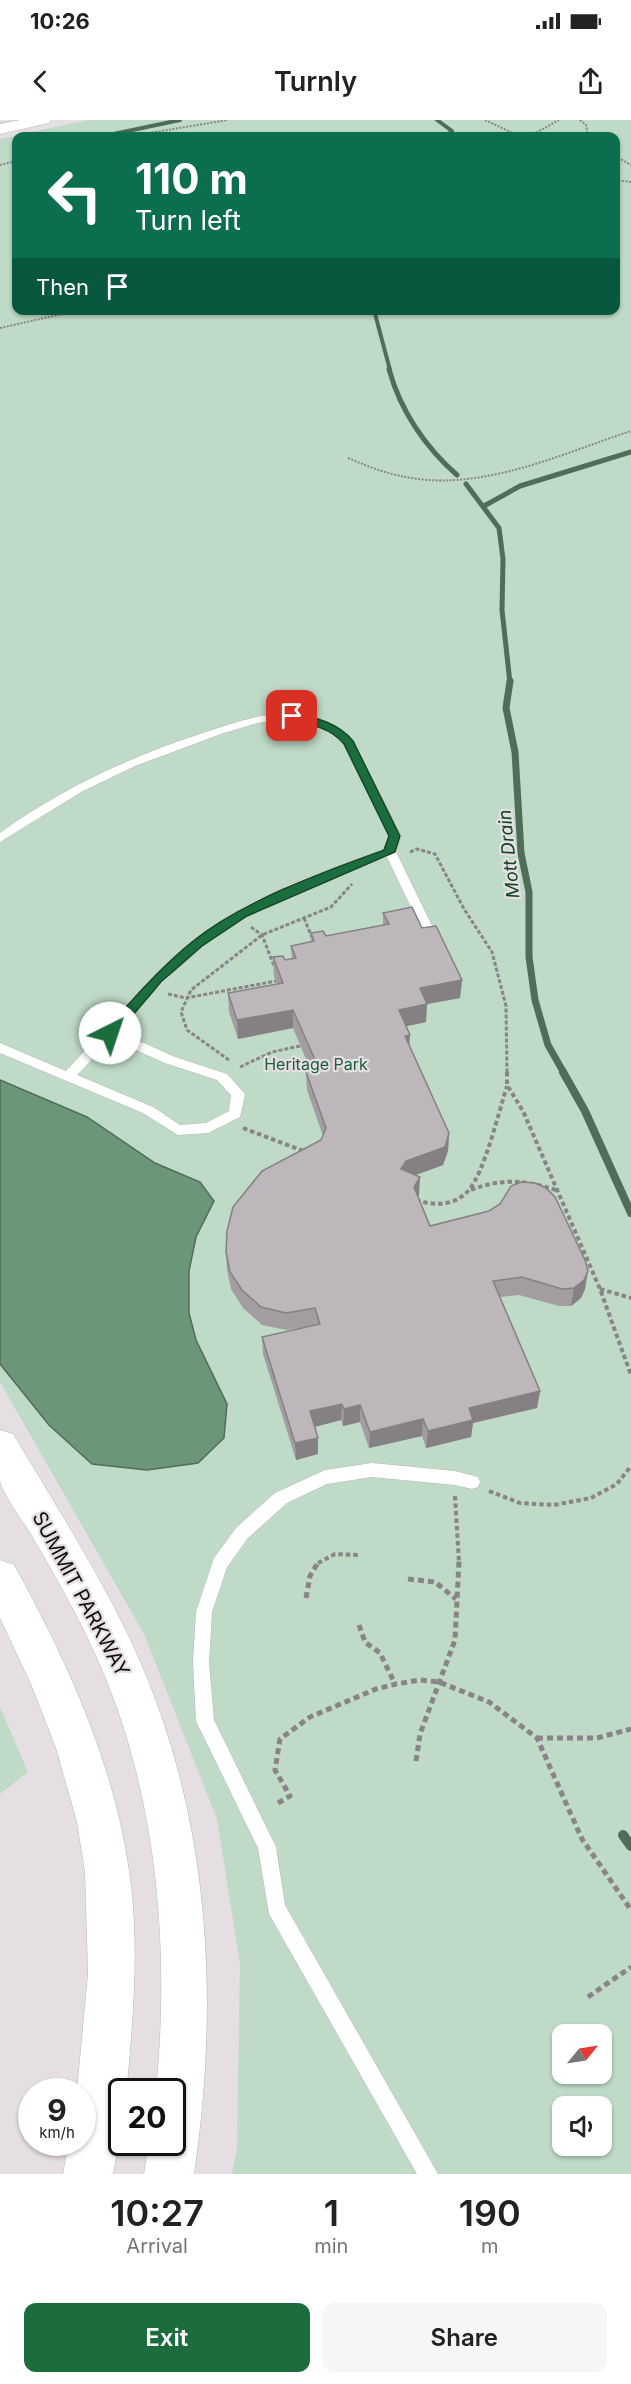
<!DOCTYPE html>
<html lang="en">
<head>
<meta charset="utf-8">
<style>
  body { margin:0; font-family:Inter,sans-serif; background:#f6f6f6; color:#222; height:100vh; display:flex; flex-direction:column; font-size:22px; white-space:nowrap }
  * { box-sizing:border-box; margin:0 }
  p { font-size:20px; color:#767676 }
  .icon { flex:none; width:33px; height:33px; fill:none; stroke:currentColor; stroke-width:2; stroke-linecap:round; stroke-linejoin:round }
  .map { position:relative; height:2054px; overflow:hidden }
  .sheet { display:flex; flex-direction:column; background:#fff; flex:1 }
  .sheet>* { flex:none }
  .hud { position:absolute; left:12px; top:12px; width:608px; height:183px; border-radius:12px; box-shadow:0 2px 4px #0004; background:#0b6e4f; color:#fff; overflow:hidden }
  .needle { width:39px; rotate:60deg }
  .fabs { position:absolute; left:552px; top:1904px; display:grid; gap:12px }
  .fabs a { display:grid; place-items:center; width:60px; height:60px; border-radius:12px; background:#fff; box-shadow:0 2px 4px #0004; font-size:30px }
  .speed { position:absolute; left:18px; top:1958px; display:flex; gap:12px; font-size:30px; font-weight:700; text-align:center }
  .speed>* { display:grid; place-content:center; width:78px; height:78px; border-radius:50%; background:#fff; box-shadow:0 2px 4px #0004; line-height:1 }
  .speed small { font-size:15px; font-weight:400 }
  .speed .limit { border:3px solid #111; border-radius:9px; background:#fff; color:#111 }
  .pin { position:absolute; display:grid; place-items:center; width:51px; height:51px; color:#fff; margin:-26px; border-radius:12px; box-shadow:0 3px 9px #0006 }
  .me { position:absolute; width:66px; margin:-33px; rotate:41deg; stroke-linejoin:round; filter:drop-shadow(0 0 4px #0008) }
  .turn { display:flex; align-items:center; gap:21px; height:126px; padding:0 24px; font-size:27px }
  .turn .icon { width:78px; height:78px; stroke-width:2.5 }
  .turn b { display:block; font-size:42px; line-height:51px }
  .then { display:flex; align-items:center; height:57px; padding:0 24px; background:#0003; gap:12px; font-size:22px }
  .eta { display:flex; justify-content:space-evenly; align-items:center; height:102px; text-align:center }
  .eta b { font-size:36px; font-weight:600; line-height:42px }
  .cta { display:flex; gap:12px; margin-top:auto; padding:12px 24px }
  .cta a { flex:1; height:69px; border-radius:12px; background:#1c6d3d; color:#fff; font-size:24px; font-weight:600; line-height:69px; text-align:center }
  .cta a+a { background:#f6f6f6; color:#222 }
  .status { display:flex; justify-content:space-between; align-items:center; height:42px; padding:0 30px; background:#fff; direction:ltr }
  .status svg { height:16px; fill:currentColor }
  header { display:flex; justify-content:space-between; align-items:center; height:78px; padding:0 24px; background:#fff; font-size:27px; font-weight:600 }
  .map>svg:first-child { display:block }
  .green { fill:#bfdac6; fill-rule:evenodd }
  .water { fill:#6b9677; stroke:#506d58; stroke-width:1.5 }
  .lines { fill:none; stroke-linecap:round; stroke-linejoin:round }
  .stream-far4 { stroke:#506d58; stroke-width:4 }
  .stream-far3 { stroke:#506d58; stroke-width:5 }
  .stream-far2 { stroke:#506d58; stroke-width:7 }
  .stream-far1 { stroke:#506d58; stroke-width:8 }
  .stream { stroke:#506d58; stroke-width:10 }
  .service-casing { stroke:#bbb6ba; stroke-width:1 }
  .tertiary-casing { stroke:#bbb6ba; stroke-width:1 }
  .path-far3 { stroke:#898487; stroke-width:2; stroke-dasharray:2 1.5; stroke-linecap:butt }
  .path-far2 { stroke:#898487; stroke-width:3; stroke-dasharray:4 2; stroke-linecap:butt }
  .path-far1 { stroke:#898487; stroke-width:4; stroke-dasharray:4.5 3; stroke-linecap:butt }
  .path { stroke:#898487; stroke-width:5; stroke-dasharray:6 4; stroke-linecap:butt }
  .service { fill:#fff; fill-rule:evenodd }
  .tertiary { fill:#fff; fill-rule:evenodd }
  .wall { fill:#a39da1 }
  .shaded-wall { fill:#848083 }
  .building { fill:#bdb7bb; stroke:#848083; stroke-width:1.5 }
  .route { fill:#1c6d3d; stroke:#124728; stroke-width:1.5 }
  .labels { text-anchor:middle; stroke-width:4.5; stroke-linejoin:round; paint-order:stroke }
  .park-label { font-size:16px; fill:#195e35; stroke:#e5dfe3 }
  .water-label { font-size:18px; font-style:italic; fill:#0d4223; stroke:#e5dfe3 }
  .near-street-label { font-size:20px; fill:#100e0f; stroke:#e5dfe3 }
</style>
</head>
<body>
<div class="status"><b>10:26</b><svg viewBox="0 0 49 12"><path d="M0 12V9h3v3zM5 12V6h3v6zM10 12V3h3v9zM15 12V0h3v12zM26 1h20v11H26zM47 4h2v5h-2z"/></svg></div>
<header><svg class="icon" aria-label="back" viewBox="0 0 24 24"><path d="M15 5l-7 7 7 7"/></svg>Turnly<svg class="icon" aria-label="share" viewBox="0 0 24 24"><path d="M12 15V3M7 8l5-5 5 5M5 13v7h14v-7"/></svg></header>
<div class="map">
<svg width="631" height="2054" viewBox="0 0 631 2054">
  <rect width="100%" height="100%" fill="#e5dfe3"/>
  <path class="green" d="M88,0H631V2054H232L237,2028L240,1844L217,1699L144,1514L0,1262V19ZM16,16H615V190H16ZM562,1914H602V1953H562ZM562,1986H602V2025H562Z
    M0,1587L28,1652L0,1674Z"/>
  <path class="water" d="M0,960L87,997L155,1043L200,1062L214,1081L196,1117L189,1151V1193L196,1220L227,1284L224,1318L198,1343L147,1350L92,1344L49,1305L0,1244Z"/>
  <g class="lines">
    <path class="stream-far4" d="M437,0L452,11L446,16
      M104,16L180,0
      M374,190L390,250"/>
    <path class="stream-far3" d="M389,249C400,290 425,327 457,355
      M466,364L499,408L503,439L502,490L510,563
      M484,386L520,366L631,332"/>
    <path class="stream-far2" d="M510,561L506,588L515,632L521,733L529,772V837L535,880L548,925L564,953"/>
    <path class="stream-far1" d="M563,952L585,991L631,1093"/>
    <path class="stream" d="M623,1715L631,1726"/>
    <defs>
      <path id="service" d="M284,593L320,599L341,610L353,621L401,716L396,732L435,812L433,815L429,816L423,812L387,737C330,757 270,777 220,813C181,841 149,876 117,911L175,937L227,954L245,974L240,997L208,1013L178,1015L143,993L0,933V923L66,951C113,901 157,845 213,806C265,770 326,750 385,730L389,716L344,624L320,607L301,601L284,599L257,603L221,614L135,646L81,672L0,722V713C62,668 130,637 203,613C229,604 256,595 284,593ZM111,919L165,943L217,960L231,975L229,991L206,1003L180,1005L153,987L77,955Z
        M372,1343L455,1351L478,1357L480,1362L478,1367L472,1369L455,1365L372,1357L327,1364L287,1383L248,1418L227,1447L212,1492L209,1543L214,1600L276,1727L285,1785L438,2054H417L269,1794L258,1728L196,1601L193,1543L196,1492L214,1438L236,1408L275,1373L325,1350Z"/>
      <path id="tertiary" d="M20,0H51L49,3L0,14V4Z
        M0,1310L13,1314C55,1385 100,1454 134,1528C210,1694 220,1876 194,2054H144L149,2022H172V1971H156C170,1830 158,1679 101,1547C81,1500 55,1455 29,1411C21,1398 2,1373 0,1360C0,1344 0,1326 0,1310Z
        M0,1440L14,1445C67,1541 113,1641 129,1750C139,1818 134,1887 128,1954L126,1971H122V2003L113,2054H63L69,2022H82V1971H77L88,1853L85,1752L77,1702L56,1628L31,1564L0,1498Z"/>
    </defs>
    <use href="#service" class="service-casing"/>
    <use href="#tertiary" class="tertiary-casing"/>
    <path class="path-far3" d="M485,0L519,16
      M580,0L586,5L588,16
      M131,16L228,0
      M530,16L559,0
      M615,36L631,45
      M0,45L16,41
      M615,60L631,62
      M0,208L80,190
      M348,338C371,348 393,356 418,359C490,368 564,333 631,311"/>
    <path class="path-far2" d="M410,732L417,729L435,734L464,789L492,832L506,886L507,953
      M304,798L313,820
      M251,807L262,815L274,846
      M168,874L186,878L276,861
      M229,940L187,910L181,892L191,870L262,815L331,787L352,764
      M240,947L272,932L300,926"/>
    <path class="path-far1" d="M507,952V965L523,991L600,1169L631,1255
      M243,1008L306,1032
      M471,1070C502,1058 525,1060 556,1070
      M416,1080C434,1086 454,1086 468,1071C484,1054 499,991 507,966
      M600,1169L631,1178
      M489,1371L520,1383L554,1385L591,1378L617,1364L631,1346
      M455,1376L459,1443
      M318,1443L335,1434L358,1435"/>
    <path class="path" d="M408,1459L435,1462L456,1479
      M306,1478L310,1456L319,1441
      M359,1505L365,1522L380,1533L395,1564
      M537,1618H597L631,1609
      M416,1641L420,1614L455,1520L459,1441
      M278,1683L290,1676L275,1650L280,1619L310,1597L376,1569L396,1564L420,1560L439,1562L489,1582L537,1618L582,1719L631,1790
      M588,1877L631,1847"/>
    <use href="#service" class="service"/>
    <use href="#tertiary" class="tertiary"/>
  </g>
  <path class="wall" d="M383,793L422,808L462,860L460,878L427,884L426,902L406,906L409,926L449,1013L448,1031L443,1045L415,1055L419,1075L418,1076L430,1106L585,1169L581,1178L571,1186H559L519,1175L500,1177L540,1271L537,1288L473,1303L471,1317L426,1328L422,1316L369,1328L360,1302L343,1306L341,1300L315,1307L318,1334L296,1340L263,1234L262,1217L306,1207L286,1210L262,1205L243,1188L231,1169L227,1150L226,1132L321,1020L323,1016L307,970L306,952L311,951L293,908L238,919L229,892L228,873L277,864L274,856L273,837L285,840L292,839L291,826L311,822V813L326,816L383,805Z"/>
  <path class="shaded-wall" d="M462,860L460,878L427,884L426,902L398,908L399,890L420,868Z
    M293,890V908L238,919L237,900Z
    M410,915L409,933L405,916Z
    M449,1013L448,1031L443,1045L405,1059L401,1049L406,1041Z
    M420,1057L419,1075L413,1085L414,1067Z
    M588,1151L585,1169L581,1178L571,1186L574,1168Z
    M540,1271L537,1288L473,1303L471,1317L426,1328L428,1311L469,1288Z
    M342,1284L341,1300L310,1308V1291Z
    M360,1285V1302L343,1306L344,1289Z
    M423,1299L422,1316L369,1328L370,1312Z
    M318,1318V1334L296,1340L295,1323Z"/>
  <path class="building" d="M412,787L422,808L436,806L462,860L420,868L427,884L399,890L410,915L405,916L449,1013L445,1027L406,1041L401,1049L420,1057L414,1067L430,1106L489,1091L500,1084L511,1066L521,1062L535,1063L546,1068L555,1077L585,1140L588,1151L584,1160L574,1168L562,1169L522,1157L493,1161L540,1271L469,1288L473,1300L428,1311L423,1299L370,1312L360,1285L344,1289L342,1284L310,1291L318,1318L295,1323L262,1217L320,1204L315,1188L286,1193L261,1187L242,1170L230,1152L226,1132L227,1111L233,1087L262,1051L321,1020L326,1008L306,952L319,949L293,890L237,900L228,873L283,863L273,837L283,836L285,840L296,838L291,826L314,821L311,813L323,811L326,816L389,804L383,793Z"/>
  <path class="route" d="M292,593C316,598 337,602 353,621L400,716L395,732L247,796L202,826L161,862L115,916H106V910C133,878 160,848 192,822C242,781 323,752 384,730L389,716L344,624C329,607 310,604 288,599V594Z"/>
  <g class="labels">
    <g class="park-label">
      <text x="316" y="950">Heritage Park</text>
    </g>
    <g class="water-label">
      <text transform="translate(509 734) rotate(-96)" y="6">Mott Drain</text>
    </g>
    <g class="near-street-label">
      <text transform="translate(81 1474) rotate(62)" y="7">SUMMIT PARKWAY</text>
    </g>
  </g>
</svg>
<div class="fabs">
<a><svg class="needle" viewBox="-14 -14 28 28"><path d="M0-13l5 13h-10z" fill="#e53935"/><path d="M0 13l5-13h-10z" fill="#767676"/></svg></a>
<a><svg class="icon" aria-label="sound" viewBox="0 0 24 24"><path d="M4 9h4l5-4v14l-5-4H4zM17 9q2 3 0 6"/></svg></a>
</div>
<div class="speed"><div>9<small>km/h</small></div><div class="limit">20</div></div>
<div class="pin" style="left:292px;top:596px;background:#d93025"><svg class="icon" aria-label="arrive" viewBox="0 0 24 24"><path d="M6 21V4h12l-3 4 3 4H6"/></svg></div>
<svg class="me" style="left:110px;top:913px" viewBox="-20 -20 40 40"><circle r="19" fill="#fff"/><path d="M0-13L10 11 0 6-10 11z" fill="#1c6d3d"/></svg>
<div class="hud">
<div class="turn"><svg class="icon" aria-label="left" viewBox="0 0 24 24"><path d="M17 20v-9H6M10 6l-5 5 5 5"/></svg><div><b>110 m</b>Turn left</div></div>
<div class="then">Then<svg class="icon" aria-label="arrive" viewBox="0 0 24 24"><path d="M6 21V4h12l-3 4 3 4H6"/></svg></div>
</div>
</div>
<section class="sheet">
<div class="eta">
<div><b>10:27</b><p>Arrival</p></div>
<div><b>1</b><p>min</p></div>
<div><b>190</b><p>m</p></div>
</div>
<div class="cta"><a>Exit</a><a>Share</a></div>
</section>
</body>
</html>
